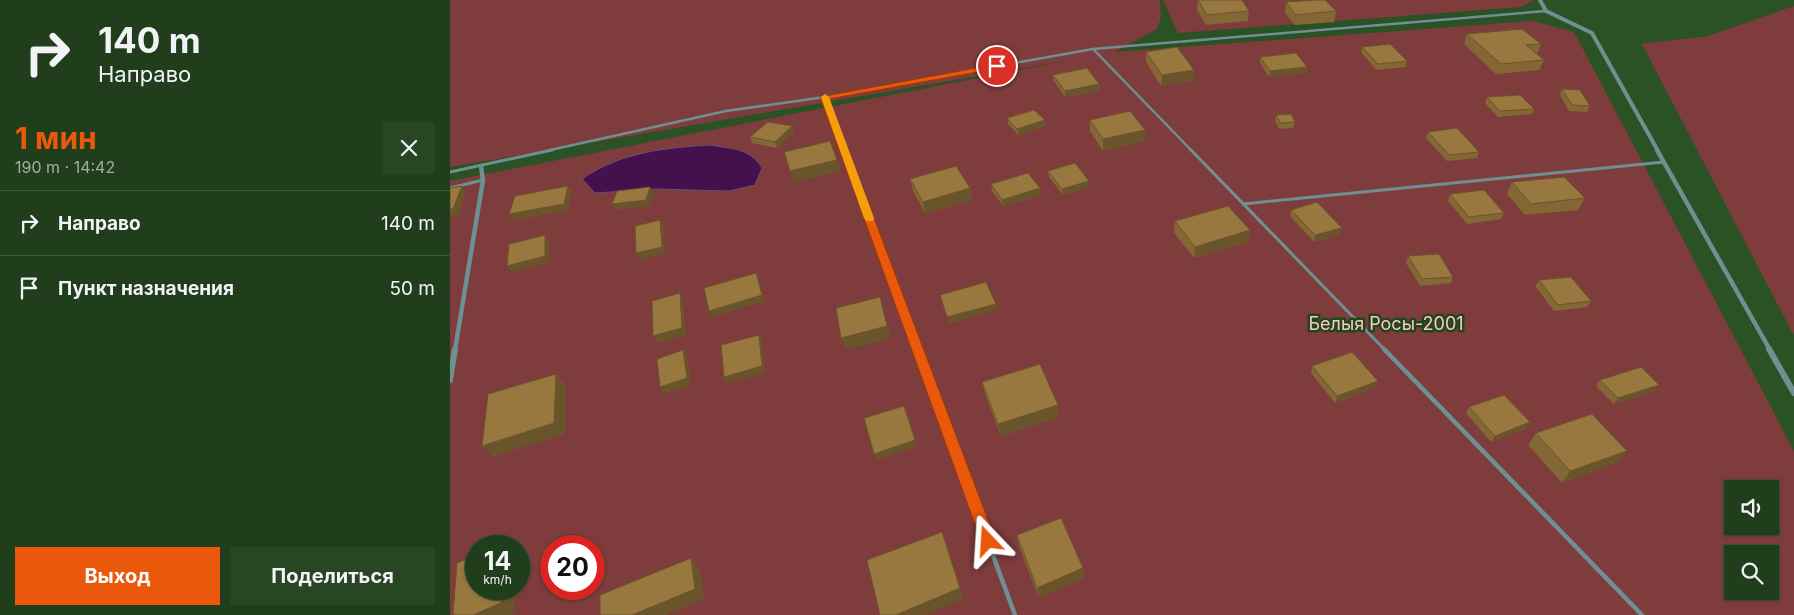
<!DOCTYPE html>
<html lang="ru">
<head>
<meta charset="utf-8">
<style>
  body { margin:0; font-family:Inter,sans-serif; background:#284524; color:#f1f3f6; height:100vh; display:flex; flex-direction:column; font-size:19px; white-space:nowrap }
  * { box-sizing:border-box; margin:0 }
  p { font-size:16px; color:#a2aea3 }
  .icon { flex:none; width:28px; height:28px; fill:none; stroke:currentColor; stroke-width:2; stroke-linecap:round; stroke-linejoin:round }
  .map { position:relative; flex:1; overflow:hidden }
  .side { display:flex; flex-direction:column; background:#203e1b; width:450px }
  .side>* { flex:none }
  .banner { background:#203e1b; color:#f1f3f6; overflow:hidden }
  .fabs { position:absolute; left:1274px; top:480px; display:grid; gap:10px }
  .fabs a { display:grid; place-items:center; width:55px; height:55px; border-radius:0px; background:#203e1b; box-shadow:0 1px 4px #0004,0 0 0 1px #3d573a; font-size:25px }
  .speed { position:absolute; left:15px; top:535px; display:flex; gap:10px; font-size:25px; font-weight:700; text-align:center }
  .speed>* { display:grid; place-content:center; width:65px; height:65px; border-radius:50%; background:#203e1b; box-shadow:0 1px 4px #0004,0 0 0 1px #3d573a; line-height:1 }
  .speed small { font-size:12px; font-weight:400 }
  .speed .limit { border:8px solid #d22; background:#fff; color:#111 }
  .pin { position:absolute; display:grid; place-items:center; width:42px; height:42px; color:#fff; margin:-21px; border:2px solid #fff; border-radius:50%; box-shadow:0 1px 5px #0007 }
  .me { position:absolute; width:55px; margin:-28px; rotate:340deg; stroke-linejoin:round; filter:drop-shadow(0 0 4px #0008) }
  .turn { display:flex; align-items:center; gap:18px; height:105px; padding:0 15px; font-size:22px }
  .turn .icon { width:65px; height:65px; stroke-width:2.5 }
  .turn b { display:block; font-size:35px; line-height:42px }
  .round { display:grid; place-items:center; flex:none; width:52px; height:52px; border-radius:0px; background:#284524 }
  .summary { display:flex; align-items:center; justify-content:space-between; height:85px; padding:0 15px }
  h1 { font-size:30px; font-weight:700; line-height:38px; color:#ea580c }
  .primary-button { display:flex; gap:10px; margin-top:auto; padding:10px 15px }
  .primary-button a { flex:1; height:58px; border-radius:0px; background:#ea580c; color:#fff; font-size:20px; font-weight:700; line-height:58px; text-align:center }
  .primary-button a+a { background:#284524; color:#f1f3f6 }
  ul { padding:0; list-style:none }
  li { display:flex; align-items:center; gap:15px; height:65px; padding:0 15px; border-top:1px solid #3d573a }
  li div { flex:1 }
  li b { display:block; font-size:19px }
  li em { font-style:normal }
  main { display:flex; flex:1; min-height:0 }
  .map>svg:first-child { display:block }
  .green { fill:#7f3c3d; fill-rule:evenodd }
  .water { fill:#44114e; stroke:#6a4d70 }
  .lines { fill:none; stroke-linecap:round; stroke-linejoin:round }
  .lane-far2 { stroke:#6e9092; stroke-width:2.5 }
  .lane-far1 { stroke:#6e9092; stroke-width:3 }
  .lane { stroke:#6e9092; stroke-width:4.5 }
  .street-far2 { stroke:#6e9092; stroke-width:4 }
  .street-far1 { stroke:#6e9092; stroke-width:4.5 }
  .street { stroke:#6e9092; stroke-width:6 }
  .wall { fill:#836735 }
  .shaded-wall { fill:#6a542b }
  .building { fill:#98783e; stroke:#6a542b }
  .route { fill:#ea580c; stroke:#983908 }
  .slow { fill:#f59e0b }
  .labels { text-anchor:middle; stroke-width:5; stroke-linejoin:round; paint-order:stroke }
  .park-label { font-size:18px; fill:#f9c7c5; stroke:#204719 }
</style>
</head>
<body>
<main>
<section class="side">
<div class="banner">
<div class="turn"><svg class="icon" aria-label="right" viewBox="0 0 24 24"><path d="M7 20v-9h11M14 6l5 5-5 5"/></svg><div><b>140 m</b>Направо</div></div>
</div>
<div class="summary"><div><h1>1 мин</h1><p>190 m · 14:42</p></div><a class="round"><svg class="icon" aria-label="close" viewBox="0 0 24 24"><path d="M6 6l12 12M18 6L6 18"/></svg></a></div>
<ul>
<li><svg class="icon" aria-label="right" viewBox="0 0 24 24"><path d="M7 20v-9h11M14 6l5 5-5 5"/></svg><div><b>Направо</b></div><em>140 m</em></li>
<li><svg class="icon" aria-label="arrive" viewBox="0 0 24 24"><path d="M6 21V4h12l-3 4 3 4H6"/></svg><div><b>Пункт назначения</b></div><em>50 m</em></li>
</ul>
<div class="primary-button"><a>Выход</a><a>Поделиться</a></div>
</section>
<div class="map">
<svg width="1344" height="615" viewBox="0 0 1344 615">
  <rect width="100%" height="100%" fill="#2b5224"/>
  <path class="green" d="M0,0H710L711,17L707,29L665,52L1083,21L1124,32L1344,451V615H0V181L620,60L0,167ZM1282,489H1320V526H1282ZM26,546H69V589H26ZM101,546H144V589H101ZM1282,554H1320V591H1282Z
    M713,0H1084L1071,7L728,33Z
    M1344,6V333L1343,334L1192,44L1258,36Z"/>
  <path class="water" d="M260,145C282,149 300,148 312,168L305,185L279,191L206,189L145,193L132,179C171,152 214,148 260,145Z"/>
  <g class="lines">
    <path class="lane-far2" d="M643,49L742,151
      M375,97L395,151
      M96,151L276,111L375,97L643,49L1096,11"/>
    <path class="lane-far1" d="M394,150L468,350
      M741,150L935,350
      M0,172L102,150
      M0,188L33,180
      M793,204L1214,162"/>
    <path class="lane" d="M467,349L565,615
      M934,349L1192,615"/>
    <path class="street-far2" d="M1090,0L1096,11L1142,33L1208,151"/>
    <path class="street-far1" d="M1207,150L1320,350
      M5,350L33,180L31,166"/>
    <path class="street" d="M1319,349L1344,393
      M0,380L5,349"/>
  </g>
  <path class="wall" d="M748,0L799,11L798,21L756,25L747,10Z
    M836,2L886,11L884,22L845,25L835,13Z
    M1017,34L1091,44L1087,54L1094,60L1089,70L1046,74L1014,44Z
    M912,47L957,61L955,67L926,70L911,52Z
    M696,52L744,70L743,81L711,86L696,62Z
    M810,57L857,67L856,73L819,77L810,63Z
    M603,75L649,84L650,90L615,97L604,81Z
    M1112,89L1140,106L1137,112L1119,111L1110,95Z
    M1037,97L1084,109L1082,114L1048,117L1035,103Z
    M826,115L845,122L843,128L829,129L825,121Z
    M557,118L595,120V126L568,135L558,124Z
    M640,120L695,141L653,151L640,131Z
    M342,126L344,132L327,148L302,143L300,137Z
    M978,132L1029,152L1027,158L997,161L976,138Z
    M598,171L640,187L613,195L599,177Z
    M460,179L520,188L522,200L475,213L463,191Z
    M1062,182L1135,198L1128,210L1075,215L1057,194Z
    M541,184L590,188L591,195L553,206L542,191Z
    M1000,194L1054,213L1051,219L1017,224L998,201Z
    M841,210L890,234L864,242L840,216Z
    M725,221L798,242L744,258L724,233Z
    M958,256L1003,277L1001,283L970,286L956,263Z
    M1089,280L1141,301L1137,307L1104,311L1085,286Z
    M862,366L928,381L925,387L885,403L861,373Z
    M1150,380L1204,391L1164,404L1146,386Z
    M532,382L609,417L551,436L535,394Z
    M1019,407L1076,428L1041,442L1016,413Z
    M1086,433L1168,462L1112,483L1078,445Z
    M567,535L633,568L634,578L589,598L569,546Z"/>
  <path class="shaded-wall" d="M857,67L856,73L819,77L820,71Z
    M744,70L743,81L711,86L712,75Z
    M649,84L650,90L615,97V91Z
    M595,120V126L568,135L567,129Z
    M342,126L344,132L327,148L325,142Z
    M695,130V141L653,151V139Z
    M387,160L391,171L344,183L340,171Z
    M639,181L640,187L613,195L612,189Z
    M12,186L16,192L8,215L0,217V209Z
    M118,186L122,192L118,210L64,221L59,214Z
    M200,187L204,193L200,206L166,210L162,204Z
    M520,188L522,200L475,213L473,202Z
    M590,188L591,195L553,206L552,200Z
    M210,220L214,226L215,253L190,260L186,253Z
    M892,228L890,234L864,242L865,235Z
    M800,230L798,242L744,258L745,247Z
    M95,235L99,241V262L62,272L57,266Z
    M306,273L309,279L315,301L262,317L259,311Z
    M230,293L233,300L236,335L207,343L203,336Z
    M430,297L441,338L396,350L391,338Z
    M546,304L547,310L499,324L497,317Z
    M309,335L312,341L315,373L277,383L274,377Z
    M233,350L237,357L241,385L214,394L210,387Z
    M106,374L116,386L115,434L43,457L32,446Z
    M928,381L925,387L885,403L887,396Z
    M1209,385L1204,391L1164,404L1168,398Z
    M608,405L609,417L551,436L548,424Z
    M454,406L467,446L426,460L424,454Z
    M1080,422L1076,428L1041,442L1045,436Z
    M1177,451L1168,462L1112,483L1120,471Z
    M496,543L514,599L475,615H446Z
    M241,558L250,569L254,599L216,615H182Z
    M633,568L634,578L589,598L587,588Z
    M52,589H65V613L61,615H23Z"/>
  <path class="building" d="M748,0H792L799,11L757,15Z
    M866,0H875L886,11L846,15L836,2Z
    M1072,29L1091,44L1076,45L1094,60L1051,64L1017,34Z
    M940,44L957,61L928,64L912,47Z
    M727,47L744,70L712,75L696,52Z
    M846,53L857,67L820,71L810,57Z
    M637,68L649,84L615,91L603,75Z
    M1112,89L1130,90L1140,106L1122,105Z
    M1070,95L1084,109L1050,111L1037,97Z
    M584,110L595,120L567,129L557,118Z
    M680,111L695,130L653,139L640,120Z
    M841,114L845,122L830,123L826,115Z
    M318,122L342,126L325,142L300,137Z
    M1007,128L1029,152L999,155L978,132Z
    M380,141L387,160L340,171L334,152Z
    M625,163L639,181L612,189L598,171Z
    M506,166L520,188L473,202L460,179Z
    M578,173L590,188L552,200L541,184Z
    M1114,177L1135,198L1081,204L1062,182Z
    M12,186L3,209H0V188Z
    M118,186L114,204L59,214L65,196Z
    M200,187L196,200L162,204L167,191Z
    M1034,190L1054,213L1019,217L1000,194Z
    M867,202L892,228L865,235L841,210Z
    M778,206L800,230L745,247L725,221Z
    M210,220L212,247L186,253L185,226Z
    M95,235V256L57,266L59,244Z
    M989,254L1003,277L972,279L958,256Z
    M306,273L312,295L259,311L254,288Z
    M1121,277L1141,301L1108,305L1089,280Z
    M536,282L546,304L497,317L490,295Z
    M230,293L232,328L203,336L202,301Z
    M430,297L437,326L391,338L386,308Z
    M309,335L312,366L274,377L271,345Z
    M233,350L237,378L210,387L207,359Z
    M902,352L928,381L887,396L862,366Z
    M590,364L608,405L548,424L532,382Z
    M1191,367L1209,385L1168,398L1150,380Z
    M106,374L104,423L32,446L38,394Z
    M1054,395L1080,422L1045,436L1019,407Z
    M454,406L465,440L424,454L414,418Z
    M1142,414L1177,451L1120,471L1086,433Z
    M611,518L633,568L587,588L567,535Z
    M492,532L510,588L446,615H430L417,560Z
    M26,555V589H52L51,603L23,615H3L7,563Z
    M241,558L245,589L182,615H150V595Z"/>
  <path class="route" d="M547,64L551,66L550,68L379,99L546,541L543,546L538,548L533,546L531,541L370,97Z"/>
  <path class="slow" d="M375,94L379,97L424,218L423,221H416L414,218L371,97Z"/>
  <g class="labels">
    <g class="park-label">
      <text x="936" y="330">Белыя Росы-2001</text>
    </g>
  </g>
</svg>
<div class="fabs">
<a><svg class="icon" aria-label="sound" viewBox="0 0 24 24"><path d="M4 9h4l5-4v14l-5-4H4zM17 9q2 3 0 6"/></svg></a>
<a><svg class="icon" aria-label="search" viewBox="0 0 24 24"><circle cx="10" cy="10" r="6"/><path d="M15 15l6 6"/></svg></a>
</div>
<div class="speed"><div>14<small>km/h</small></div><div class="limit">20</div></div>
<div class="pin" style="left:547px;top:66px;background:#d93025"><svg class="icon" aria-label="arrive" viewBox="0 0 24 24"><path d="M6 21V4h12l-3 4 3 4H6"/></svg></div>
<svg class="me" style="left:538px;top:541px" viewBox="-20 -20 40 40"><path d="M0-17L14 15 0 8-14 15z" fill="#ea580c" stroke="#fff" stroke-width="4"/></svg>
</div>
</main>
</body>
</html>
